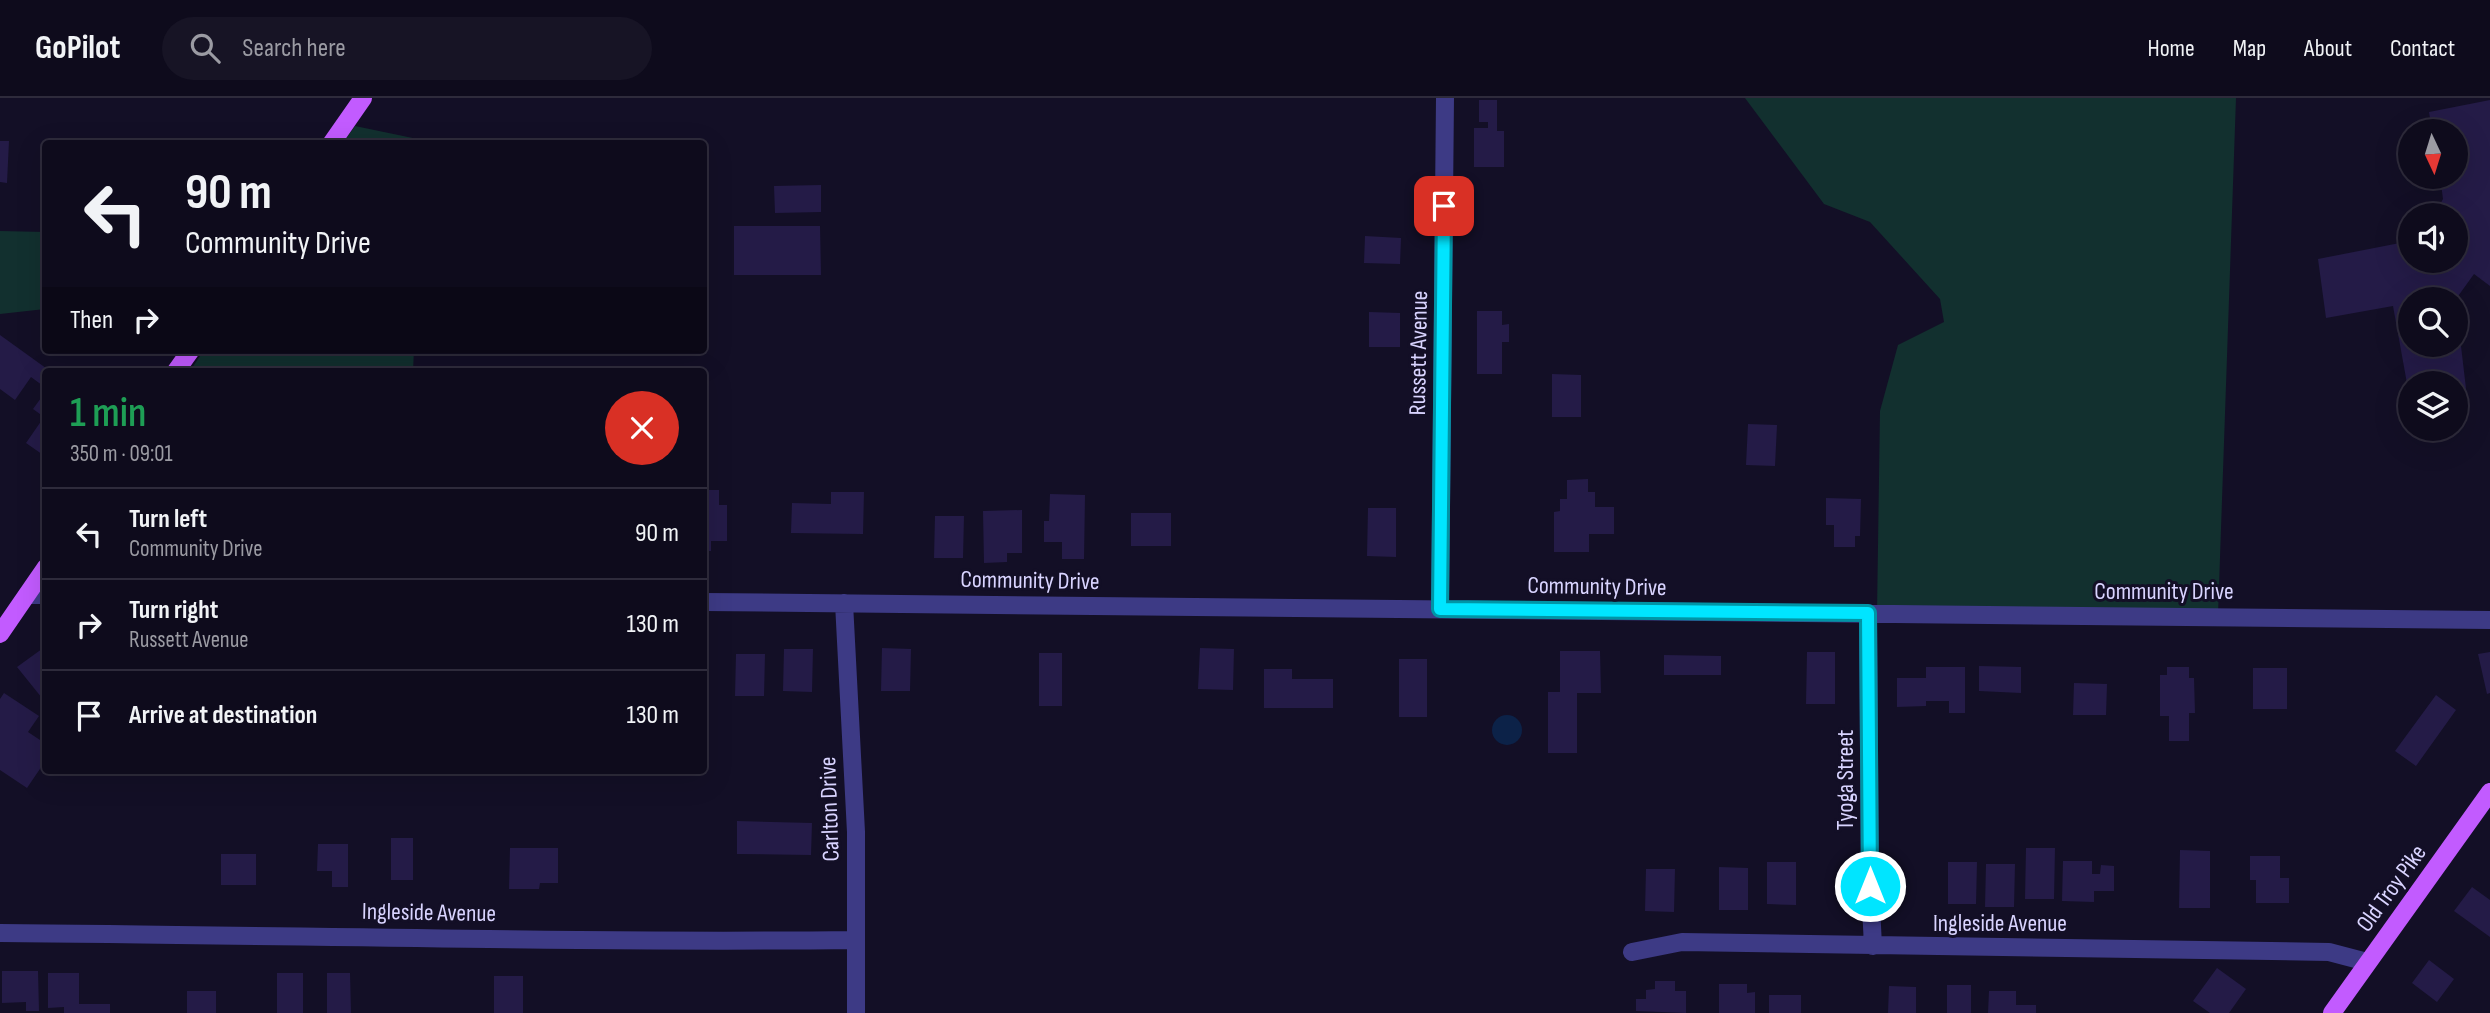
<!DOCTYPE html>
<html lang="en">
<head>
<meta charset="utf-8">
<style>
  body { margin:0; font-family:"Sofia Sans Condensed",sans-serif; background:#171425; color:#f1f3f6; height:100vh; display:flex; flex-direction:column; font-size:26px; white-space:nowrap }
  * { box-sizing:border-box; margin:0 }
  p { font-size:23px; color:#9b9ba3 }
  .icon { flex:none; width:38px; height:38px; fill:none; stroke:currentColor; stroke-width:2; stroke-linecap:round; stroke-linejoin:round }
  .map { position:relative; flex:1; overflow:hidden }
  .sheet { position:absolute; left:42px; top:270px; width:665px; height:406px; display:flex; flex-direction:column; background:#0e0b1c; border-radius:7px; box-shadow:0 7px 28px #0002,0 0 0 2px #2e2b3b }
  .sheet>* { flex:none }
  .hud { position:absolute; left:42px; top:42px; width:665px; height:214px; border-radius:7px; box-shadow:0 7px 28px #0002,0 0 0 2px #2e2b3b; background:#0e0b1c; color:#f1f3f6; overflow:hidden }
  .needle { width:46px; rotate:176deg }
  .tools { position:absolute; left:2398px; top:21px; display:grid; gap:14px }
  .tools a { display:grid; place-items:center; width:70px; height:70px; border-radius:50%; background:#0e0b1c; box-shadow:0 7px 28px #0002,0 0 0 2px #2e2b3b; font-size:35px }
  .pin { position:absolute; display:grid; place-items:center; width:60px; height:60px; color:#fff; margin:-30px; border-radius:14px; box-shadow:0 4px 10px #0006 }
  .me { position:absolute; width:77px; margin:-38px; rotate:0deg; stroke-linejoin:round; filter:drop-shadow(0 0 5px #0008) }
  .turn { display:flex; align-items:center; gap:24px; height:147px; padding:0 28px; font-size:32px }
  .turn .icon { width:91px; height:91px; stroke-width:2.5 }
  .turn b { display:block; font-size:49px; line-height:60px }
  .then { display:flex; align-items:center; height:66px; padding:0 28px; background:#0003; gap:14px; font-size:26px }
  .round { display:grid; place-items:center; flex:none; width:74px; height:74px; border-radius:37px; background:#171425 }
  .head { display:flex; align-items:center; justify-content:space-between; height:119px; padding:0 28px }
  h1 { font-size:42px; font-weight:600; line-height:52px; color:#1e9e55 }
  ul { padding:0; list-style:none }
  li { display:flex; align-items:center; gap:21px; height:91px; padding:0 28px; border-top:2px solid #2e2b3b }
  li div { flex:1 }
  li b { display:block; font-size:26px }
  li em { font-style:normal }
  header { display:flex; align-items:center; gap:42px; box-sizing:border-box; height:98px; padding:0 35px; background:#0e0b1c; border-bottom:2px solid #2e2b3b }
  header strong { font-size:33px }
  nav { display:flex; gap:38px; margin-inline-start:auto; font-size:24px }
  .search { width:490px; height:63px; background:#171425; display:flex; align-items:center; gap:18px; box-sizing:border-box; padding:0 24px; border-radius:38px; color:#9b9ba3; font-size:26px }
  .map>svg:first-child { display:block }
  .green { fill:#12302f }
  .water { fill:#0c2248 }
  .building { fill:#241b47 }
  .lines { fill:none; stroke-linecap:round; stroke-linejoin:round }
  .minor { stroke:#3d3a85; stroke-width:18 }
  .major { stroke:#c25bff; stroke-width:18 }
  .route-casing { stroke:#0095a6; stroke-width:18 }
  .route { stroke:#00e5ff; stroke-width:12 }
  .labels { text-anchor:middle; stroke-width:6; stroke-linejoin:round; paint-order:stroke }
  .street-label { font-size:24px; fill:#d9d4ff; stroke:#130f26 }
</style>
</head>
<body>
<header>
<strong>GoPilot</strong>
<div class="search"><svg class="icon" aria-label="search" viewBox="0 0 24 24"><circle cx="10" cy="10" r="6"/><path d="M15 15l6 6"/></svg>Search here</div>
<nav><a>Home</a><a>Map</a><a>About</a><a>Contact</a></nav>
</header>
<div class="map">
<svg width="2490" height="915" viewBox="0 0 2490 915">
  <rect width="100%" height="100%" fill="#130f26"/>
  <path class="green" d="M1745,0H2236L2218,517L1877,515L1880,313L1898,247L1944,224L1940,201L1870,124L1824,106Z
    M355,28L427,43L429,45H343Z
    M0,133L45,134V211L0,216Z
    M204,252H414L413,273H190Z"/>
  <path class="water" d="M1492 632a15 15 0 1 1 30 0a15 15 0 1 1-30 0Z"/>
  <path class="building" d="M1479,2H1497V33H1504V69H1474V30H1488V24H1479Z
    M2490,2V188L2474,176L2456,201H2410V247H2455L2457,214L2467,299L2455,301V285H2410L2408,291L2393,208L2326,220L2318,161L2410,143V163H2455V117H2434L2443,101L2440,79H2455V33H2432L2429,14Z
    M0,43H9L7,85L0,84Z
    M821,87V114L775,115L774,88Z
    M734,128H820L821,177H734Z
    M1365,138L1401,140L1400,166L1364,165Z
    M1477,213H1502V227L1509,226V244H1502V276H1477Z
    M1369,214L1400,215V249H1369Z
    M0,237L50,273H46V290L31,279L15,302L0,291Z
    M1552,276L1581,277V319H1552Z
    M46,293V359L26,345L44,319L33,311Z
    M1748,326L1777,327L1775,368L1746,367Z
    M1588,381V394H1595V409H1614V436H1589V454H1554V414L1560,413V401H1567V382Z
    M704,392H719V407H727V443H711V453H704Z
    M831,394H864L863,436L791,435L792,405L831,406Z
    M1050,396L1085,397L1084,461H1062V444H1044V423H1049Z
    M1826,400L1861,401L1860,438H1855V449H1834V427H1826Z
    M1368,410H1396V459L1367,458Z
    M1022,412V455H1007V464L984,465L983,413Z
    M1131,415H1171V448H1131Z
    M935,418H964L963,460H934Z
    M46,548V605L17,569Z
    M882,550L911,551L910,593H881Z
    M1200,550L1234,551L1233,592L1198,591Z
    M784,551H813L812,594L783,593Z
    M1560,553H1600L1601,595H1577V655H1548V594H1560Z
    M1807,554H1835V606H1806Z
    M2490,554V595L2487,596L2478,556Z
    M1039,555H1062V608H1039Z
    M736,556H765L764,598H735Z
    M1664,557L1721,558V577H1664Z
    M1399,561H1427V619H1399Z
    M1979,568L2021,569V595L1979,593Z
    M1926,569H1965V615H1949V603H1926V608L1897,609V580H1926Z
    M2167,569H2189V580H2194L2195,615H2189V643H2169V618H2160V577H2167Z
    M2253,570H2287V611H2253Z
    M1264,571H1292V581H1333V610H1264Z
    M2074,585L2107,586L2106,617H2073Z
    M4,595L39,618L28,634L46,646V662L27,690L0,672V601Z
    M2436,597L2456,612L2416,668L2395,653Z
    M737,723L812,725L811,757L737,756Z
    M391,740H413V782H391Z
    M318,746H348V789H332V773H317Z
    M510,750H558V785H540L539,791H509Z
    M2026,750H2055L2054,801H2025Z
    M2180,752L2210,753V810H2179Z
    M221,756H256V787H221Z
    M2250,758H2280V780H2289V805H2256V782H2250Z
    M2063,763H2092V776H2100L2101,767L2114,768V793H2094V804L2062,803Z
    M1767,764H1796V807L1767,806Z
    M1948,764H1977L1976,806H1948Z
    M1986,766H2015L2014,809H1985Z
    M1719,769L1748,770V812H1719Z
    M1646,771H1675L1674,814L1645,813Z
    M2472,789L2490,802V839L2454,813Z
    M2429,862L2454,881L2437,904L2412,885Z
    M2217,870L2246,891L2229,915H2210L2193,903Z
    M2,873H38L39,913H26V904L2,905Z
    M48,875H79V906H110V915H64V909L48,910Z
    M277,875H303V915H277Z
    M327,875H350L351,915H327Z
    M494,878H523V915H494Z
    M1655,883H1675V893H1686V915L1636,913V901H1646V892L1655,891Z
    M1719,886H1747V895L1755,894V915H1719Z
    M1947,887H1971V915H1947Z
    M1889,888L1916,889V915H1888Z
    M187,893H216V915H187Z
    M1989,893H2016V907H2036V915H1988Z
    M1769,897H1801V915H1769Z"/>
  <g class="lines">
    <path class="minor" d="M27,497H46
      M704,504L2490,522
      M844,505L856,734V915
      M1440,511L1445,0
      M1868,515L1870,788L1873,848
      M0,835C285,837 571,845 856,842
      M1632,854L1682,844L2329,854L2367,864"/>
    <path class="major" d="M331,46L363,0
      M176,273L191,252
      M0,536L46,469
      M2332,915L2490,694"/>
  </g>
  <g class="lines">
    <defs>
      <path id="route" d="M1444,108L1440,511L1868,515L1870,788"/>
    </defs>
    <use href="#route" class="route-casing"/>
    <use href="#route" class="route"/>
  </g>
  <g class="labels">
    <g class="street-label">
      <text transform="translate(1418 255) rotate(-89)" y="8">Russett Avenue</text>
      <text transform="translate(1030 482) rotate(1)" y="8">Community Drive</text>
      <text transform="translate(1597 488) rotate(1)" y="8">Community Drive</text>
      <text x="2164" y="501">Community Drive</text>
      <text transform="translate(1845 682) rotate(-90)" y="8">Tyoga Street</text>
      <text transform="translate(829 711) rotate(-92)" y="8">Carlton Drive</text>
      <text transform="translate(2391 790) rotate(-54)" y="8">Old Troy Pike</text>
      <text transform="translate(429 814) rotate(1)" y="8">Ingleside Avenue</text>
      <text x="2000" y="833">Ingleside Avenue</text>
    </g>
  </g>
</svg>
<div class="tools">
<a><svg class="needle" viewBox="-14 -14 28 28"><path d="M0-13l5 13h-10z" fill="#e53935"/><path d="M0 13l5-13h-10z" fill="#9b9ba3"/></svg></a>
<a><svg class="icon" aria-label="sound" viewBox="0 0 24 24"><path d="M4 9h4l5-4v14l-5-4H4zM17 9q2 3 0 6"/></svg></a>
<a><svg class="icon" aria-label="search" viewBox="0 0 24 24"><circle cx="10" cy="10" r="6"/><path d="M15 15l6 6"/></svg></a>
<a><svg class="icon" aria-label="layers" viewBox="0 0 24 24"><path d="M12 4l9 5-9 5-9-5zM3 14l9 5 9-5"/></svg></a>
</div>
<div class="pin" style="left:1444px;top:108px;background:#d93025"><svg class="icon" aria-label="arrive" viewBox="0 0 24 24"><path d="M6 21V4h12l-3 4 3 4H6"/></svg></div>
<svg class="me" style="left:1870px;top:788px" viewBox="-20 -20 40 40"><circle r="17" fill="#00e5ff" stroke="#fff" stroke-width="3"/><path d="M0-11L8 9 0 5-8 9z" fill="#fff"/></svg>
<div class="hud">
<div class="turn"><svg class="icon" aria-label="left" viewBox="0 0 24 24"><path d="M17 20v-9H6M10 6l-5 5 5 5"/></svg><div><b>90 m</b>Community Drive</div></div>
<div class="then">Then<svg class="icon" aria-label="right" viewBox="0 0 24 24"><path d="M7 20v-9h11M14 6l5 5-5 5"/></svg></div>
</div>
<section class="sheet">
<div class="head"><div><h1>1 min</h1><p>350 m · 09:01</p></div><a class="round" style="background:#d93025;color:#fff"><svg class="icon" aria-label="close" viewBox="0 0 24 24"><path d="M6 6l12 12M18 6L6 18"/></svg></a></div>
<ul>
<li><svg class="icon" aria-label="left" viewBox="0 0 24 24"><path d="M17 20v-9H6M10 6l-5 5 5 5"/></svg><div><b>Turn left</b><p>Community Drive</p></div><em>90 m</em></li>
<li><svg class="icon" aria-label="right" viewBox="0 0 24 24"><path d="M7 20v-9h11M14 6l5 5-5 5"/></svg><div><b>Turn right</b><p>Russett Avenue</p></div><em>130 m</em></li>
<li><svg class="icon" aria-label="arrive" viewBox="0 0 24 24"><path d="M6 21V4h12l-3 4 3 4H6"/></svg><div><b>Arrive at destination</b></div><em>130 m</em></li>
</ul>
</section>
</div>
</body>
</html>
